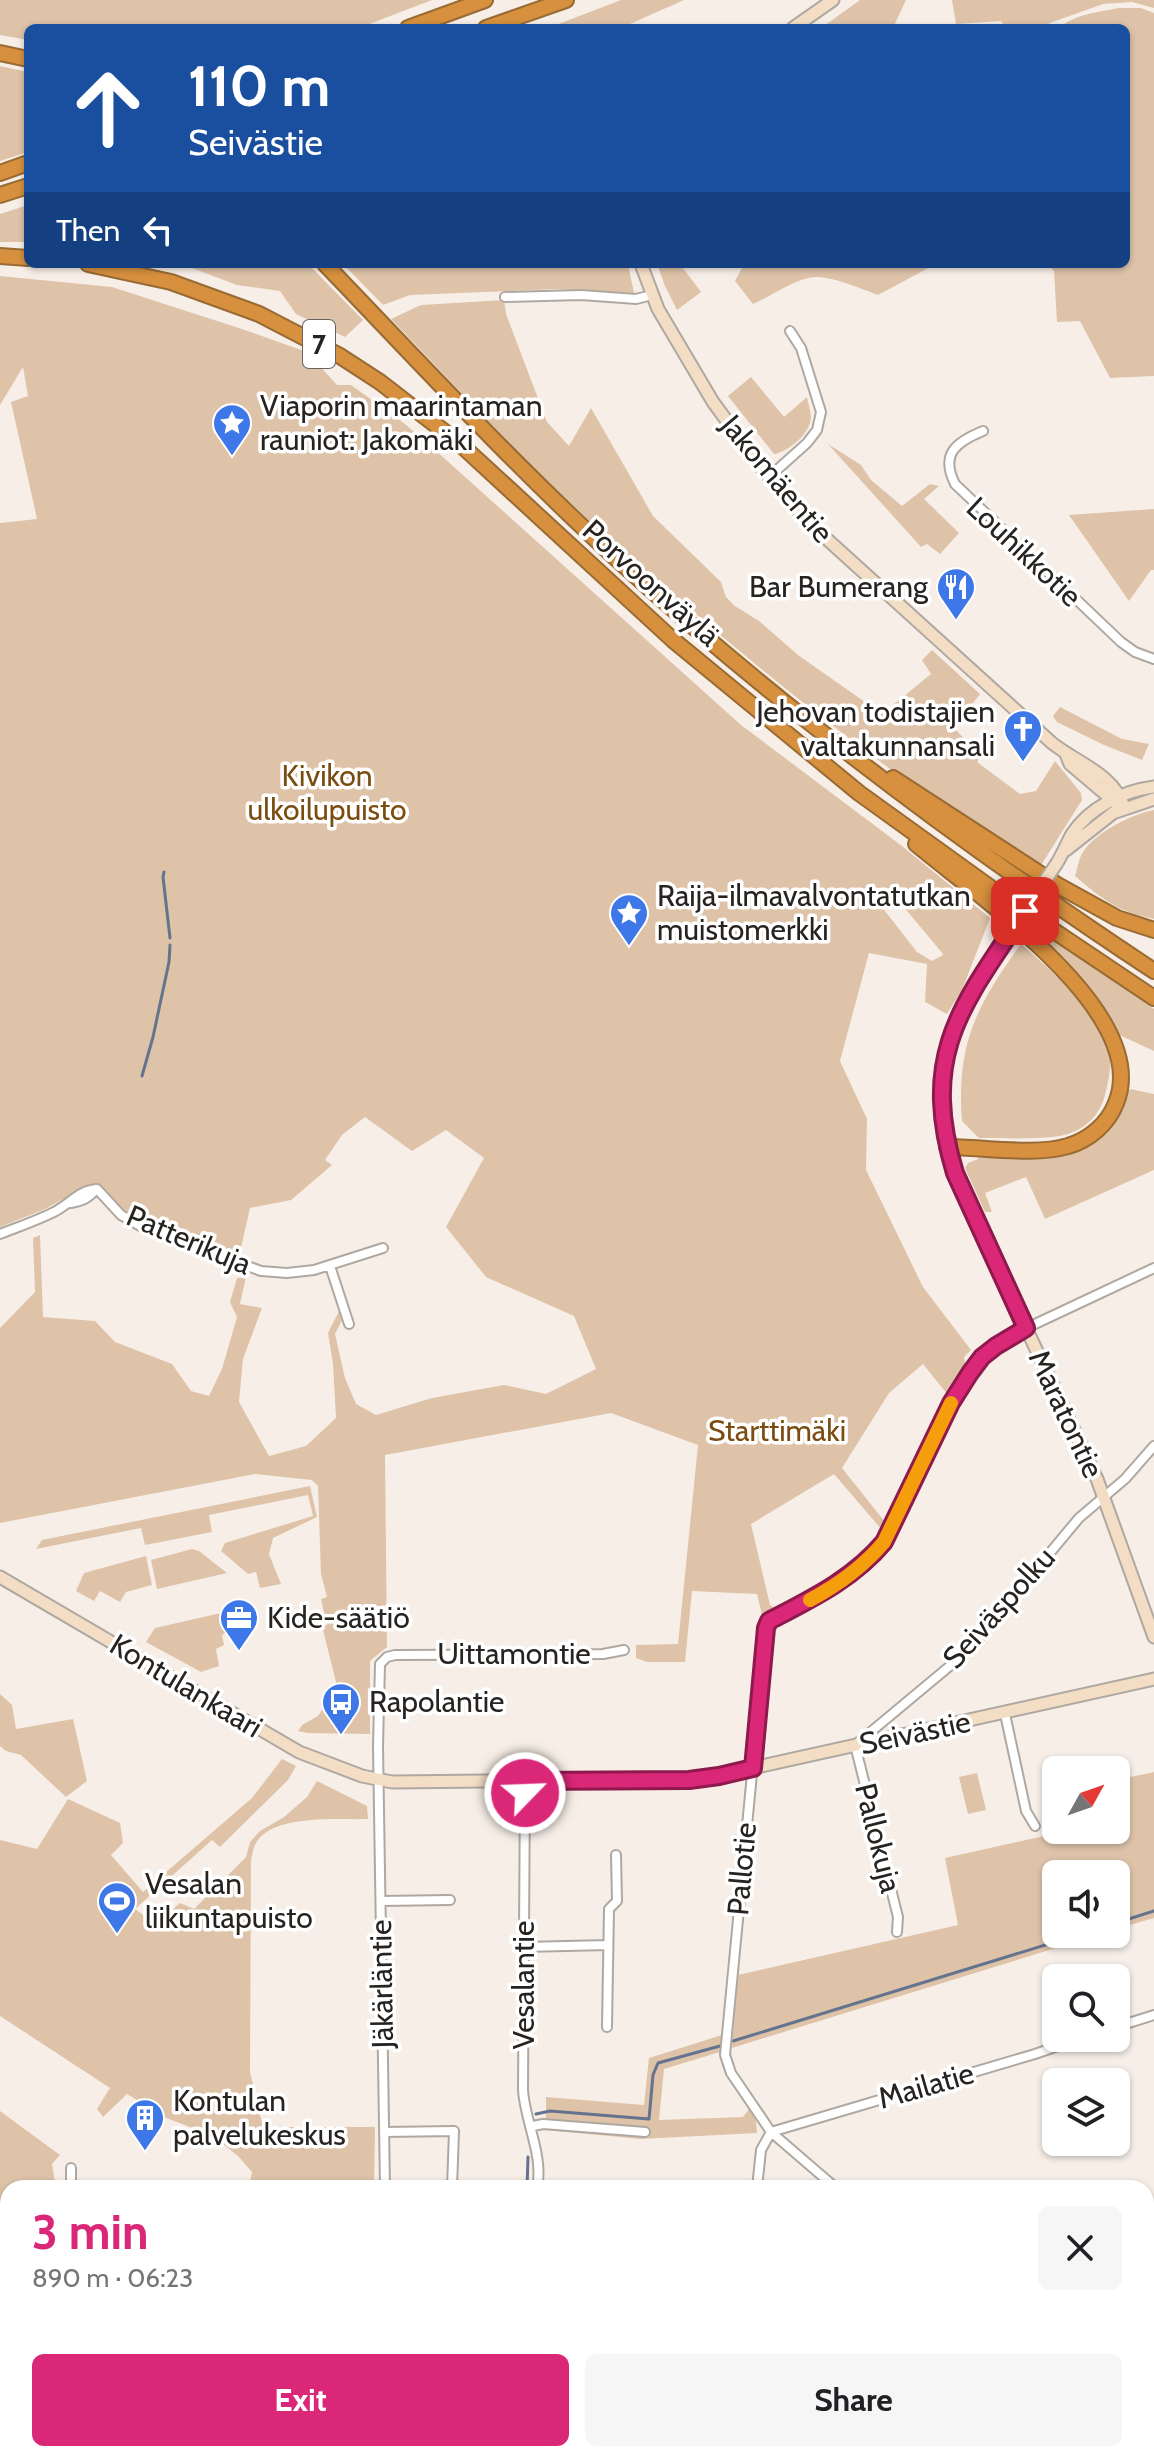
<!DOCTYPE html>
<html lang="en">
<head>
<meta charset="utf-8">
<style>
  body { margin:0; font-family:Cabin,sans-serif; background:#f6f6f6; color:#202124; height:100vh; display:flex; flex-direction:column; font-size:30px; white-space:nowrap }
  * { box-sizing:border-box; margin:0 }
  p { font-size:26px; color:#757577 }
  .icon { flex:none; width:44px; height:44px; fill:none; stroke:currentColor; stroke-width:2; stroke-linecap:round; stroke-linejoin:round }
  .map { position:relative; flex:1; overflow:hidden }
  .details { position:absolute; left:0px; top:2180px; width:1154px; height:282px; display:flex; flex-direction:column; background:#fff; border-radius:24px 24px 0 0; box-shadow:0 2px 6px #0004 }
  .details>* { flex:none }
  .banner { position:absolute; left:24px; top:24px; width:1106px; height:244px; border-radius:12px; box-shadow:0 2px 6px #0004; background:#1a4fa0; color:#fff; overflow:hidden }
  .needle { width:52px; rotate:50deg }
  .fabs { position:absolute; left:1042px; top:1756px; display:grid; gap:16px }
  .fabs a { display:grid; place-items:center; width:88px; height:88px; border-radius:12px; background:#fff; box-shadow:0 2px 6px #0004; font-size:40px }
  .pin { position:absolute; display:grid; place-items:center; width:68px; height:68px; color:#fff; margin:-34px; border-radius:16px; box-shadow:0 4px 12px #0006 }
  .me { position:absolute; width:88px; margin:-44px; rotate:66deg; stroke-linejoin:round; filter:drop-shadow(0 0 6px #0008) }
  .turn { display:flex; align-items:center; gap:28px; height:168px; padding:0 32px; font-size:36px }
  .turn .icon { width:104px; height:104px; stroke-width:2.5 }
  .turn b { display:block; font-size:56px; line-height:68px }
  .then { display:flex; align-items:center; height:76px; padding:0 32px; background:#0003; gap:16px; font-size:30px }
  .round { display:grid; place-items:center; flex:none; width:84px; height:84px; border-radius:12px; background:#f6f6f6 }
  .overview { display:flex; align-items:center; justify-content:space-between; height:136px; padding:0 32px }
  h1 { font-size:48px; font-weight:800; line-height:60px; color:#db2777 }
  .primary-button { display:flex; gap:16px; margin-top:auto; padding:16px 32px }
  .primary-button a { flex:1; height:92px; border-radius:12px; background:#db2777; color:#fff; font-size:32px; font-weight:800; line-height:92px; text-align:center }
  .primary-button a+a { background:#f6f6f6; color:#202124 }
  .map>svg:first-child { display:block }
  .green { fill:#dec3a9; fill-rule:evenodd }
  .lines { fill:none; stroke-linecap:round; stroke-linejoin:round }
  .stream { stroke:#64738e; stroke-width:3 }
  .street-casing { stroke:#afa8a1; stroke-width:12 }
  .secondary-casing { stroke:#afa8a1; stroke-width:15 }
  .highway-casing { stroke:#986a34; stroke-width:18 }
  .street { stroke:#fff; stroke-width:8 }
  .secondary { stroke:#f3dec5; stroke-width:11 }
  .highway { stroke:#d6903e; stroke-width:14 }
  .secondary-bridge-casing { stroke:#afa8a1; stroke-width:15; stroke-linecap:butt }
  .secondary-bridge { stroke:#f3dec5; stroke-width:11 }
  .route-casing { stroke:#8e194d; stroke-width:20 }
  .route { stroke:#db2777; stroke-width:14 }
  .slow { stroke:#f59e0b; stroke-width:14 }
  .labels { text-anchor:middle; stroke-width:7; stroke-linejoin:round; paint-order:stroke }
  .shield { fill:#fff; stroke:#676564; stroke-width:2 }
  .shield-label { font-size:28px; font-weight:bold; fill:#262321 }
  .poi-label { font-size:30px; fill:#262321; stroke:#fff; text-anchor:start }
  .street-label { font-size:30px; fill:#262321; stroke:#fff }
  .park-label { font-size:30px; fill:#7a4c10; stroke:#fff }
</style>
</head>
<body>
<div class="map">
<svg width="1154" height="2461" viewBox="0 0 1154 2461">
  <rect width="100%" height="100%" fill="#f7efe7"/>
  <path class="green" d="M0,0H432L359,28H28V40L0,35Z
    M621,0H684L621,28H548Z
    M860,0H906L893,28H821Z
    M952,0H1154V8L1132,2L1103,4L1050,23L1045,28H1006L1001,21L956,24Z
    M1119,8H1141L1154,13V376L1110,378L1080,321L1057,322L1054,271L1050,267L1045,268V264H1126V28H1059C1075,14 1099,12 1119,8Z
    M0,66L28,72V152L0,161Z
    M28,205V242H0V214Z
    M181,264H308L363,320L345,337L296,314L280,291L237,285Z
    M343,264H628L634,293L556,289L410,295L383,305Z
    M657,264H680L701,292L677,310L665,286Z
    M744,264H936L878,295C862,289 834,277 817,277C797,277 772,296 753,304L735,281Z
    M0,276L112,287L242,329L307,352L337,385H351L405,424L434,449L741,725L902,846L990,918L962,990L947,1014L925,1002L927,964L869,953L840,1061L867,1119L866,1170L923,1287L971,1350L964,1357L966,1368L948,1395L923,1364L889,1393L842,1468L885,1522L882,1530L834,1474L751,1524L770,1605L776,1609L760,1626L762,1615L757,1594L692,1591L685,1662H647L636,1658V1645L678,1644L698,1445L611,1413L385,1455L387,1647L370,1661V1734L308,1733L298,1731L302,1725L318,1716L324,1707L325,1697L336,1682L322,1626L327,1625L321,1599L327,1597L321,1574L318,1486L312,1480L255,1474L0,1523V1328L35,1292L33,1238L40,1235L43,1317L95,1321L115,1342L172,1364L191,1391L209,1396L222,1369L237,1317L230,1302L237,1278L246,1277L240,1304L262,1308L243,1359L239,1402L269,1456L306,1446L336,1418L333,1364L328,1333L339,1311L342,1320L335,1334L345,1378L356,1404L376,1415L432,1398L504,1385L546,1394L596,1369L574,1316L486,1277L446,1227L484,1158L446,1130L412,1151L365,1117L342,1135L325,1160L332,1165L291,1200L250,1208L238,1261C207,1249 145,1231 121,1211C109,1201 108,1182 90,1184L45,1209L0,1227V523L37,519L11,402L28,396L23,367L0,405ZM893,894L943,954V955L932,961L917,952L878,902Z
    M504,300L506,314L547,422L569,446L591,408L653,516L721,582L726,597L735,606L759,621L798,655L882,714L931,674L922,660L932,650L980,694L956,725V730L981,756L977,762L1020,794L1036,791L1055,761L1081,793L1082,800L1040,867C1010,848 978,830 948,810C827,727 713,631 604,534C529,467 460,391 391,319L421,305Z
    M751,377L784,417L807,397C808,403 811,411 811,418C810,434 788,452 774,454L728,396Z
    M828,444L861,465L871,480L902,506L930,484L939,486L924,499L959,533L940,554L927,544L921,547Z
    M1154,509V570H1151L1129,601L1069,515Z
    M1060,707L1122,739L1149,744L1142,760L1104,745L1057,722L1053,716Z
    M1154,810V919C1118,912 1102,899 1075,876C1077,870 1078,863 1080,858C1089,835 1131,814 1154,810Z
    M1028,923L1154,1009V1051L1115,1033L1024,929Z
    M1021,944C1050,969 1106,1018 1110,1058C1111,1070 1108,1083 1105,1095C1100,1115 1085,1130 1064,1135C1043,1140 1002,1138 979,1138L962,1121C956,1043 977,1005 1021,944Z
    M1130,1089L1154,1094V1170L1045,1219L1026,1177L985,1193L992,1212H985L965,1168L968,1163L978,1159L980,1154L1062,1151L1109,1124Z
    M310,1486L317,1517L273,1538L269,1554L281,1584L260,1588L256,1572L248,1574L221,1551L225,1543L313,1516L308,1495L209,1515L212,1532L145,1545L141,1528L36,1549L42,1540Z
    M192,1549L199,1551L227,1573L157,1589L151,1560Z
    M146,1556L152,1585L126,1592L120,1602L100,1591L94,1601L76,1591L84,1573Z
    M243,1608L242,1623L222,1635L224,1645L216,1649L219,1666L201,1672L146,1642L155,1628Z
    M0,1694L12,1705L16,1729L73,1719L87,1781L66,1797L21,1755L6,1751L0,1746Z
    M282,1759L296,1766L288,1780L220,1847L212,1840L135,1909L156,1924L180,1903L194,1909L246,1857L250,1842L260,1831L284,1817L307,1797L317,1781L367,1806L368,1819C339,1820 272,1814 256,1843C253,1848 252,1856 251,1861L250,2072L263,2127H375L374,2188H249L252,2172L238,2156L213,2136L164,2117L127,2094L103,2117L97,2109L110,2088L0,2016V1840L37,1849L68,1799L120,1823L123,1843L111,1855L143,1892L252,1798Z
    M1154,1772V1918L1116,1929V1874H1056V1934H1101L732,2048L738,1975L958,1925L945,1858L1071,1830H1116V1780Z
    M977,1773L986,1810L968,1814L959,1777Z
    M722,2035L720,2052L664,2069L659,2120L743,2117L750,2108L756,2121L757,2133L641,2139L546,2130V2097L644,2105L649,2058Z
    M0,2111L60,2155L52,2164L56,2188H8V2231L0,2223Z
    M1154,2405V2461H1032L1035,2454H1146V2408Z
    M36,2454H160L161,2461H22Z
    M560,2454H674L662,2461H554Z"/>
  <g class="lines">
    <path class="stream" d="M164,872L163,877L170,938
      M142,1076L153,1037L169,962L170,945
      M1116,1923L1154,1911
      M733,2041L1081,1934
      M536,2114L550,2111L649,2119L653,2075L658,2063L720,2046
      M527,2188L528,2157
      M490,2454L491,2461"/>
    <defs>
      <path id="street" d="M505,297L581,295L636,299L652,295
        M983,431C956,442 940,454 955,484L1121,642L1135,652L1154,659
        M769,477L807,443L817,430L821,412L801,348L790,331
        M71,1203C82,1201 89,1198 96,1189
        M0,1234C18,1227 36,1221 54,1212C70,1204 79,1190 97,1189L121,1215L142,1227L261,1271L287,1273L314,1270L383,1248
        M330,1266L349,1324
        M1005,1714L1026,1811L1035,1826
        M525,1781L523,2090C525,2122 544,2156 537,2188
        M381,1901L450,1900
        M897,1932L898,1917L855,1745L969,1650L1079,1518L1125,1479L1154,1446
        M524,1947L608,1945
        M607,2027L609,1909L617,1901L616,1855
        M1116,2027L1154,2015
        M533,2126L543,2124L645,2132
        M384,2132L454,2131L452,2188
        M71,2188V2168
        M385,2188L378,1746L380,1664L387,1657L395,1655L603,1654L624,1650
        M757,2188L761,2150L771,2132L1035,2054L1081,2038
        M836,2188L771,2132L731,2073L725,2055L766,1628L769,1621C811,1599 854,1580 884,1542L951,1403L982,1357L1018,1332L1154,1268
        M1146,2317L1154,2310
        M337,2454L339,2461
        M503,2454L504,2461
        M732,2454L735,2461
        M949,2461L952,2454"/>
      <path id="secondary" d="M793,28L833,0
        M641,264L658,309L713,402L760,466L808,522L1052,743C1077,763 1114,774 1124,807
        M1066,754L1070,764L1116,803
        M1066,850L1113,813L1154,799
        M1057,863C1063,853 1067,843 1072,834C1090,807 1123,791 1154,787
        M1008,935C944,1027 919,1087 964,1196L1097,1479L1154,1637
        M0,1577L299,1752L362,1776L392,1782L703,1779L1154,1679
        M0,2405L8,2402"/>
      <path id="highway" d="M408,28L485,0
        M486,28L566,0
        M0,53L28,59
        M0,173L28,163
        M0,195L28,186
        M0,256L28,258
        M88,264L171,282L259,314L340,356L380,382L459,443L673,640L859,793L1002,896L1154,998
        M325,264C421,364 515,466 618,560C785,712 966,847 1154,971
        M893,778L1059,886L1117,918L1154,930
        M916,844C975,894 1153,1013 1116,1103C1108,1124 1089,1140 1068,1146C1036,1156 982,1147 947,1147"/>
    </defs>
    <use href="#street" class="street-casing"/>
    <use href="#secondary" class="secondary-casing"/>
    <use href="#highway" class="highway-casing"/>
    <use href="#street" class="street"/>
    <use href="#secondary" class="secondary"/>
    <use href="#highway" class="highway"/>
    <defs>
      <path id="secondary-bridge" d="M1008,935L1057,863"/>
    </defs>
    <use href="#secondary-bridge" class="secondary-bridge-casing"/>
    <use href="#secondary-bridge" class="secondary-bridge"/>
  </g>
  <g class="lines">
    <defs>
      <path id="route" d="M525,1793V1781L689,1780L719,1776L753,1768L766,1628L769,1621C811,1599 853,1579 884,1542L951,1403L970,1373L982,1357L996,1346L1026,1328L955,1173C919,1054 962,1005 1025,911"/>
    </defs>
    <use href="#route" class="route-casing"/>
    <use href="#route" class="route"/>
    <path class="slow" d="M810,1600C838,1585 863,1567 884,1542L951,1403"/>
  </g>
  <defs>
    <symbol id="sight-pin" viewBox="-11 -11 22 30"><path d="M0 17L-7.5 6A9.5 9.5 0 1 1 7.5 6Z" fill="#3e77e7" stroke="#fff"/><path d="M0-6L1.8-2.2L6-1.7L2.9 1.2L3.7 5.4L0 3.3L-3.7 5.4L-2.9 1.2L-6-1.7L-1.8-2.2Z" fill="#fff"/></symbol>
    <symbol id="restaurant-pin" viewBox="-11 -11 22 30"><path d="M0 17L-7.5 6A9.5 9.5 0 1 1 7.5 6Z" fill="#3e77e7" stroke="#fff"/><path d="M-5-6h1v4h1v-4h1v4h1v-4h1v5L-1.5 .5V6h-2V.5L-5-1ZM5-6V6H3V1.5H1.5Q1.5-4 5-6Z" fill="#fff"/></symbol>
    <symbol id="church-pin" viewBox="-11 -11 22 30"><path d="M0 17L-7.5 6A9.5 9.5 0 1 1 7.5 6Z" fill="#3e77e7" stroke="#fff"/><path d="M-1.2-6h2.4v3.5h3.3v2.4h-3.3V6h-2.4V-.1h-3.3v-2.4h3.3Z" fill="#fff"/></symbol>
    <symbol id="office-pin" viewBox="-11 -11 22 30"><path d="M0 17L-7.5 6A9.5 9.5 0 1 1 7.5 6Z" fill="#3e77e7" stroke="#fff"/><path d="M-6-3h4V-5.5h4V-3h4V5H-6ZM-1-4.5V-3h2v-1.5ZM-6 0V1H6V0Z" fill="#fff"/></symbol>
    <symbol id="bus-pin" viewBox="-11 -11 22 30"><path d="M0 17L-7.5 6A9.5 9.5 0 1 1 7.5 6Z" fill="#3e77e7" stroke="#fff"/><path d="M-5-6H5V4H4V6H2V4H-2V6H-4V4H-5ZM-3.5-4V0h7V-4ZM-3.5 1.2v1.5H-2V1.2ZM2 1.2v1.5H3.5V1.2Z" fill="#fff"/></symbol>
    <symbol id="stadium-pin" viewBox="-11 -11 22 30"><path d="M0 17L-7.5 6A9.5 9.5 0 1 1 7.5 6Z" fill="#3e77e7" stroke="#fff"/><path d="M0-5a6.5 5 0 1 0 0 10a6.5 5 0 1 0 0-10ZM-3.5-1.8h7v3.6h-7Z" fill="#fff"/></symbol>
    <symbol id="building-pin" viewBox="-11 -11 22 30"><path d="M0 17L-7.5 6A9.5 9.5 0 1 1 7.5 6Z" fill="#3e77e7" stroke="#fff"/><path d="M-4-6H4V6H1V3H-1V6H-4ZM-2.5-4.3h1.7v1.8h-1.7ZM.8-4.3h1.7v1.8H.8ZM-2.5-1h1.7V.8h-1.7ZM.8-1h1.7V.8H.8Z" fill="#fff"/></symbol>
  </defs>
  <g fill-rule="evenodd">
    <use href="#sight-pin" x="210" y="401" width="44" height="60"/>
    <use href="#restaurant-pin" x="934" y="565" width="44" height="60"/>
    <use href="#church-pin" x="1001" y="707" width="44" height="60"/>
    <use href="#sight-pin" x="607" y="891" width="44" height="60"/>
    <use href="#office-pin" x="217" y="1596" width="44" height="60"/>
    <use href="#bus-pin" x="319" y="1680" width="44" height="60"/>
    <use href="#stadium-pin" x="95" y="1879" width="44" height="60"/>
    <use href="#building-pin" x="123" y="2096" width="44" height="60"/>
  </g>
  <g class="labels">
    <rect class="shield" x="303" y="320" width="32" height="48" rx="6"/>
    <g class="shield-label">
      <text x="319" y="354">7</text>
    </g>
    <g class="poi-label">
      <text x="260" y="416">Viaporin maarintaman<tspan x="260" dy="34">rauniot: Jakomäki</tspan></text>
      <text x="928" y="597" text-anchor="end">Bar Bumerang</text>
      <text x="995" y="722" text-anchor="end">Jehovan todistajien<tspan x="995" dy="34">valtakunnansali</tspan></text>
      <text x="657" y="906">Raija-ilmavalvontatutkan<tspan x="657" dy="34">muistomerkki</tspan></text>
      <text x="267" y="1628">Kide-säätiö</text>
      <text x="369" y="1712">Rapolantie</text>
      <text x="145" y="1894">Vesalan<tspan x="145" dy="34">liikuntapuisto</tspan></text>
      <text x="173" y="2111">Kontulan<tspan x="173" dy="34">palvelukeskus</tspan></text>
    </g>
    <g class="street-label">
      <text transform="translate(777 479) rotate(50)" y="10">Jakomäentie</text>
      <text transform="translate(1024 552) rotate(43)" y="10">Louhikkotie</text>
      <text transform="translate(651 583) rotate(42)" y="10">Porvoonväylä</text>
      <text transform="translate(189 1240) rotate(23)" y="10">Patterikuja</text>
      <text transform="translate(1066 1414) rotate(65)" y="10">Maratontie</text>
      <text transform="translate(999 1608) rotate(-48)" y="10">Seiväspolku</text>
      <text x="514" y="1664">Uittamontie</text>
      <text transform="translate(186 1686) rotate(31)" y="10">Kontulankaari</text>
      <text transform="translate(915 1733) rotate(-12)" y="10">Seivästie</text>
      <text transform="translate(878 1838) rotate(76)" y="10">Pallokuja</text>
      <text transform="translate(742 1869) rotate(-85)" y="10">Pallotie</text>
      <text transform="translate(382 1984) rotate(-91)" y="10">Jäkärläntie</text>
      <text transform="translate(524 1985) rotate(-90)" y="10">Vesalantie</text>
      <text transform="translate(926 2086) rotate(-16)" y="10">Mailatie</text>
    </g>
    <g class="park-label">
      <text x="327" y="786">Kivikon<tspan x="327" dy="34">ulkoilupuisto</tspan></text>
      <text x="777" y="1441">Starttimäki</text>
    </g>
  </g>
</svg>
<div class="fabs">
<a><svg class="needle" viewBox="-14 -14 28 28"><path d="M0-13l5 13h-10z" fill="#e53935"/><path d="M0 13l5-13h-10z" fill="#757577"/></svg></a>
<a><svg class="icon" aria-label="sound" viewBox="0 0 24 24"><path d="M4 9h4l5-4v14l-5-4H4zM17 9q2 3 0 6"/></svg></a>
<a><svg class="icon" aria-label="search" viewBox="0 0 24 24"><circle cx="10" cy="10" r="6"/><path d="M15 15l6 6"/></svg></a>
<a><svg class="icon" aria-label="layers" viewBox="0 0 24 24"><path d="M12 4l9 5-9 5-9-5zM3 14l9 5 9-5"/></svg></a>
</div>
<div class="pin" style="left:1025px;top:911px;background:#d93025"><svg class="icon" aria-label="arrive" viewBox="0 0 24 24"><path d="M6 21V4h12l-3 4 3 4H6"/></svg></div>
<svg class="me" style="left:525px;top:1793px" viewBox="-20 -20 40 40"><circle r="17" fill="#db2777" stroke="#fff" stroke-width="3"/><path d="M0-11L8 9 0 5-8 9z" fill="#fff"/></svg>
<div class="banner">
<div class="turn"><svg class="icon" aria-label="ahead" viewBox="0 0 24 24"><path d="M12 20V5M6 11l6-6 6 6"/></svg><div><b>110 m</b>Seivästie</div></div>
<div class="then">Then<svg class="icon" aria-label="left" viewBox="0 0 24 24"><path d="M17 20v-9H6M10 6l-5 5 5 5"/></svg></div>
</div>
<section class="details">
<div class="overview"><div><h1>3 min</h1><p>890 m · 06:23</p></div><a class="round"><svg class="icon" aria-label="close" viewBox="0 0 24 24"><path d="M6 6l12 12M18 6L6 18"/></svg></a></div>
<div class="primary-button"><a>Exit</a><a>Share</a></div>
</section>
</div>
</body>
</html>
